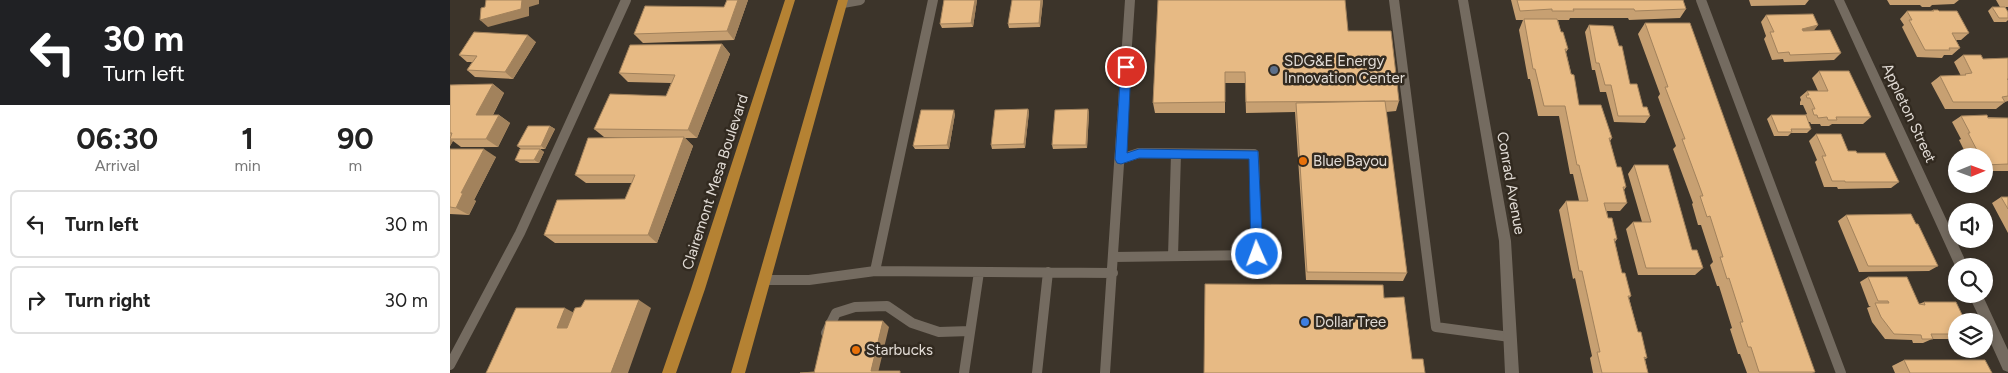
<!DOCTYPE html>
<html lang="en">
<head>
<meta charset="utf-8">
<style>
  body { margin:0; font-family:Figtree,sans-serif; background:#f2f2f2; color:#222; height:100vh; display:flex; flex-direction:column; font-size:19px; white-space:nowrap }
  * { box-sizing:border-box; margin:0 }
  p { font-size:16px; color:#767676 }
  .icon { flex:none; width:28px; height:28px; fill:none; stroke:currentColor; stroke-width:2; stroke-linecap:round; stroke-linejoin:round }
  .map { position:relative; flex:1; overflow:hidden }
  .sheet { display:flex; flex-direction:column; background:#fff; width:450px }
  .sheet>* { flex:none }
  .guide { background:#202124; color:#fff; overflow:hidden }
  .needle { width:32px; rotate:89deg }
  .tools { position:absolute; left:1498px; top:148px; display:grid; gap:10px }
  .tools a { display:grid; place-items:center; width:45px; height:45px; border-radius:50%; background:#fff; box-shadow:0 2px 8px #0003; font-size:25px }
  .pin { position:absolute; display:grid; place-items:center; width:42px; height:42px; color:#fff; margin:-21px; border:2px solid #fff; border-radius:50%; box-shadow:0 1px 5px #0007 }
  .me { position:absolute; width:55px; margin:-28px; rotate:358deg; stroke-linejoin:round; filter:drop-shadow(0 0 4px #0008) }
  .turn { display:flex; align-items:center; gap:18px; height:105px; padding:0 20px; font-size:22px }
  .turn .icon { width:65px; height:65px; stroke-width:2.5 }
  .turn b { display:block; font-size:35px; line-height:42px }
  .eta { display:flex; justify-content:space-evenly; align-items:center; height:85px; text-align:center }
  .eta b { font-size:30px; font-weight:700; line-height:35px }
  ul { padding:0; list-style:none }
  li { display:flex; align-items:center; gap:15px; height:68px; margin:0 10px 8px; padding:0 10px; border:2px solid #e0e0e0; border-radius:8px }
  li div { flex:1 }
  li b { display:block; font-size:19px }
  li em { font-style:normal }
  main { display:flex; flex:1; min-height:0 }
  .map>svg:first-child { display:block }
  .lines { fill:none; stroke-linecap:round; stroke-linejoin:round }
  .service { stroke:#746b60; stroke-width:10 }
  .minor { fill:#746b60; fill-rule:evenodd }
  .primary { fill:#b58233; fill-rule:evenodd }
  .wall { fill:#c7a072 }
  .shaded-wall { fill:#a2825c }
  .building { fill:#e7ba84; stroke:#a2825c }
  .route { fill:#1a73e8; stroke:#114b97 }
  .service-dot { fill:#5c6f8a; stroke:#322a20; stroke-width:2 }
  .food-dot { fill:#e8710a; stroke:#322a20; stroke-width:2 }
  .shop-dot { fill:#3f7fe0; stroke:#322a20; stroke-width:2 }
  .labels { text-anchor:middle; stroke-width:5; stroke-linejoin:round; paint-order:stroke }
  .poi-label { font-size:15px; fill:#e2dcd6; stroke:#322a20; text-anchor:start }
  .street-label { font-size:15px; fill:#e2dcd6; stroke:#322a20 }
</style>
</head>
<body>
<main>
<section class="sheet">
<div class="guide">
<div class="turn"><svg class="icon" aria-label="left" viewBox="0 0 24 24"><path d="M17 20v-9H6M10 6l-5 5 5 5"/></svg><div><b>30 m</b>Turn left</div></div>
</div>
<div class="eta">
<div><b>06:30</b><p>Arrival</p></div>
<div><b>1</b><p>min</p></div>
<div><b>90</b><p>m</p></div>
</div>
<ul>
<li><svg class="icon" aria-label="left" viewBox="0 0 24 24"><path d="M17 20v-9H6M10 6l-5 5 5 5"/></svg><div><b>Turn left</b></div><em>30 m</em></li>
<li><svg class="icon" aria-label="right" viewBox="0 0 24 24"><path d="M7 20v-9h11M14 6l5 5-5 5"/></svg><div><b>Turn right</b></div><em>30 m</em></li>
</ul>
</section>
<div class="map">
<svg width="1558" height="373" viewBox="0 0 1558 373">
  <rect width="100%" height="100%" fill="#3c342a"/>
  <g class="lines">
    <path class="service" d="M944,0L986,327L1060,337
      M1251,0L1391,373
      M393,3L410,0
      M723,256L726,154
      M664,257L807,255L804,154L689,153L671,159
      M425,271L483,0
      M314,280H359L425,271L663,273
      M376,333L386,313L405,307L437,306L462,323L489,332L520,331
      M0,365L70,233L176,0
      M514,373L529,272
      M587,373L598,272
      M655,373L680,0"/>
    <path class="minor" d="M1008,0H1018L1061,241L1069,373H1055L1049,241Z
      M1384,0H1394L1518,266H1506V268Z
      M1518,294H1532L1558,350V372L1553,370L1534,328V321H1531Z"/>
    <path class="primary" d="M335,0H345L255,289L226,373H212L241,289Z
      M388,0H398L295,373H281Z"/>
  </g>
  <path class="wall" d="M277,0H298L284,40L193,43L184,34L274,7Z
    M494,0H527L523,27L492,28L490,24Z
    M593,0L590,27L559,28L558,24Z
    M708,0L898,31L949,101L946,111L936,112L957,273L953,281L856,280L845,112L796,113L795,83H775V113H705L703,103Z
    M1061,0H1233L1236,9L1230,18L1179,20L1178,18H1120L1119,20H1108L1111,32L1118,49L1116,52L1129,105L1162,138L1160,141L1167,167L1176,187L1174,190L1177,203L1170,211H1157L1158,218L1167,239L1165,242L1172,273L1181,296L1179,298L1188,332L1197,358L1195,359L1198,373H1143L1140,358L1142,356L1125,278L1123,279L1109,210L1116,201H1129L1123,174H1120L1109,116H1088L1080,79H1078L1069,30L1073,20H1066Z
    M1299,0H1359L1355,5L1301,6Z
    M1437,0H1509L1504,4L1482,5L1480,7H1472L1470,5H1440Z
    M1546,0H1558V7H1555L1558,12V20L1556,22H1544L1538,11L1542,7H1550Z
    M1483,10L1489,11L1519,33L1511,40H1506L1510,48L1502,55H1494L1492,58L1467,57L1452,27L1454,25L1450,19L1457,11H1481Z
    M1316,15L1368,25L1363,31L1391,53L1384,60L1334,62L1333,59L1322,60L1314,39L1316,36L1311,22Z
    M1195,23L1365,372L1362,373H1297L1290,354H1288L1280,329L1282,328L1269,286H1267L1260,265L1263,262L1251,225H1248L1242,204L1243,203L1223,149L1226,146L1208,97L1210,94L1188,34Z
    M1139,25L1169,46L1180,84L1193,107L1200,116L1195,123L1164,122L1156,92H1150L1145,70H1142L1135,32Z
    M86,42L63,79L25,77L17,70L22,62H17L9,55Z
    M272,44L280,54L247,138H235L243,146L207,243H105L94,235L175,199L182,183H136L125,175L190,138L154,137L144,129L216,96L221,83L178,82L169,73Z
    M1513,55L1533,59L1558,58V101L1555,102L1546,109H1495L1481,83L1490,76H1511L1504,62Z
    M1369,71L1421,117L1413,124H1382L1379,126H1371L1370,124H1361L1360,122H1358L1361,129L1357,133H1341L1338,136H1324L1317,119L1321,115H1355L1357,114L1353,105H1350V102L1351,100L1350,97L1357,91H1368L1362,78Z
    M43,84L54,93L43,115H49L60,123L48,147H11L3,141L0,146V85Z
    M578,109L579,112L575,148L542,149L541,145Z
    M638,109L639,113L637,148L603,149L602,145Z
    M505,114L499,149H465L463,146Z
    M1511,116L1558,118V171H1534V156H1517L1509,140L1511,139L1502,122Z
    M100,126L105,129L95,149H90L94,152L89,163H70L65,160L71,149L67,146Z
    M1366,134L1398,151L1407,153L1449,182L1441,188L1388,189L1387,187H1374L1365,162L1367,160L1359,141Z
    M0,149L46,157L24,200L26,201L19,215L0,214Z
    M1184,165L1242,250L1253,268L1245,275H1188L1176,229L1183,222H1192L1178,174Z
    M1551,197H1558V233L1542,203Z
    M1396,215L1488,266L1479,271L1409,272L1388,221Z
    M1418,277L1469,304L1474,302L1506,321V339H1482L1473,343H1463L1462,340L1435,339L1422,322L1417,308L1421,306H1419L1410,282Z
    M1454,360L1542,373H1445L1442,366Z"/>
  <path class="shaded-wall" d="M72,0H89V4L79,7V16L38,27L30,20Z
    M288,0H298L284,40L277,31Z
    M525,0H527L523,27L521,23Z
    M591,0H593L590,27L589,23Z
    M1368,25L1362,33L1346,36L1352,29Z
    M78,35L86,42L63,79L55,72Z
    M272,44L280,54L247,138L238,130Z
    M43,84L54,93L38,124L26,115Z
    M578,109L579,112L575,148L574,144Z
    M638,109L639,113L637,148L636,145Z
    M504,110L505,114L499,149L497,145Z
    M49,115L60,123L48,147L36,139Z
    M100,126L105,129L95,149L91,146Z
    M234,137L243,146L207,243L198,235Z
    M0,139L3,141L0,146Z
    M34,149L46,157L24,200L26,201L19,215L6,208L11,193Z
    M90,149L94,152L89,163L84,160Z
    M189,300L201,308L178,373H161Z
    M115,308L130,316L122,335L107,328Z
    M433,321L439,327L428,373L421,371Z"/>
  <path class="building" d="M36,0H72L71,9L30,20L31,8L35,7Z
    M277,0H288L277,31L184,34L195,6L274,7Z
    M494,0H525L521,23L490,24Z
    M562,0H591L589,23L558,24Z
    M708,0H895L898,31H941L949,101L796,102L795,72H775V102L703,103Z
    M1067,0H1233L1236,9L1185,11L1184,9H1123L1124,11H1102V9L1070,11Z
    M1542,7H1555L1558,12V18H1549Z
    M1483,10H1488L1489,11H1507L1519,33H1502L1510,48H1499L1500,50H1475L1459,20H1462L1457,11H1484Z
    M1363,14L1368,25L1352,29L1353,31L1380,30L1391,53L1340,55L1339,52L1328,53L1320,32H1324L1316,15Z
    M1074,19H1107L1111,32H1113L1118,49H1115L1121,74L1124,75L1129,105H1151L1162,138H1159L1167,167H1171L1176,187H1173L1177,203H1154L1158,218H1162L1167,239H1164L1172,273H1175L1181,296H1178L1188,332H1191L1197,358L1194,357L1198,373H1152L1147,352H1150L1132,271H1129L1116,201H1138L1129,165H1127L1115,106H1094L1085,69H1083Z
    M1195,23H1240L1365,372H1309L1301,347H1298L1290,322H1293L1279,278L1277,279L1270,257H1273L1260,216L1257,217L1250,196H1253L1232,139H1235L1215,87H1218Z
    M1139,25L1163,26L1169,46H1172L1180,84H1187L1193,107H1197L1200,116H1168L1161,85H1155L1149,63H1146Z
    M24,32L78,35L55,72L17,70L27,56L9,55Z
    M272,44L238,130L144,129L160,94L216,96L225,75L169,73L180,45Z
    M1513,55H1531L1533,59L1558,58V79H1557L1558,80V96L1552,97L1555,102H1503L1490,76L1516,75L1515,74L1522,73Z
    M1369,71H1399L1421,117H1386L1387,120H1378L1377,117L1368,118L1367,115H1364L1362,109H1365L1360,98H1357L1356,95H1359L1357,91H1378Z
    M43,84L26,115H49L36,139H0L2,133H0V85Z
    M935,101L957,273L857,272L846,103Z
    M578,109L574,144L541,145L545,110Z
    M638,109L636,145H602L605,110Z
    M471,110H504L497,145L463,146Z
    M1321,115H1356L1361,129H1341L1342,132H1328Z
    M1537,115L1538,118H1558V164L1534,165V156H1530L1518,133H1520L1511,116Z
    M78,126H100L91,146H67Z
    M1366,134H1391L1398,151H1406L1407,153H1435L1449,182H1395V181H1382L1372,156H1376Z
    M234,137L198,235H94L107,200L175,199L185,175H125L138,138Z
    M0,149H34L11,193H13L6,208L0,207Z
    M70,149H90L84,160H65Z
    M1184,165H1218L1242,250H1247L1253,268H1196L1183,222H1201Z
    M1551,197H1558V209Z
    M1461,214L1466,224H1468L1488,266H1418L1396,215Z
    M1418,277H1457L1469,304L1475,305L1474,302H1506L1515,321H1506V334H1481L1483,339H1472L1471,335L1444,334L1431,317L1425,303H1439L1438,301H1428Z
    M755,284L933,285L934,298L954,297L962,359H973L975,373H754Z
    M135,300H189L161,373H36L66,308H115L107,328H117L125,308L131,307Z
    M376,321H433L421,371H450V373H364Z
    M1454,360H1535L1542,373H1460Z
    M364,372V373H350H351Z"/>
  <path class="route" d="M676,63L681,67L677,153L689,149L808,151L813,254L811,258L807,260L803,258L801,254L799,159L689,158L671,164L667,163L665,159L671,67Z"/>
  <circle class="service-dot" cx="824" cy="70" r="5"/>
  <g class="food-dot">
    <circle cx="853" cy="161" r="5"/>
    <circle cx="406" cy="350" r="5"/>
  </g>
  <circle class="shop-dot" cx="855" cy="322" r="5"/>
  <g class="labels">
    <g class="poi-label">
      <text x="834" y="66">SDG&amp;E Energy<tspan x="834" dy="17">Innovation Center</tspan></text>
      <text x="863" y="166">Blue Bayou</text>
      <text x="865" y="327">Dollar Tree</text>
      <text x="416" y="355">Starbucks</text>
    </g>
    <g class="street-label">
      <text transform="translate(1459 113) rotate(65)" y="5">Appleton Street</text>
      <text transform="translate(265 182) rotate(-72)" y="5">Clairemont Mesa Boulevard</text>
      <text transform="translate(1061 183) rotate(80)" y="5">Conrad Avenue</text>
    </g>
  </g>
</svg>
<div class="tools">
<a><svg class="needle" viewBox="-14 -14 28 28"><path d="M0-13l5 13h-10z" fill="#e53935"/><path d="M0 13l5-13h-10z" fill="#767676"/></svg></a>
<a><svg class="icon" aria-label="sound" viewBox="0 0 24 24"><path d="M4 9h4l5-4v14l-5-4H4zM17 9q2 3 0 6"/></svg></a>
<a><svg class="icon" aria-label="search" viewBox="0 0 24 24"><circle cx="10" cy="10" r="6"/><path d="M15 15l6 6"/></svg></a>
<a><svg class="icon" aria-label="layers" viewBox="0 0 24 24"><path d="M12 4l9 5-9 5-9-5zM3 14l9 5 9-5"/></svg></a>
</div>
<div class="pin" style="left:676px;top:67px;background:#d93025"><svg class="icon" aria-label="arrive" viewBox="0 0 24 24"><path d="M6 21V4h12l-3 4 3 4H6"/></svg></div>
<svg class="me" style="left:807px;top:254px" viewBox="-20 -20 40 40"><circle r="17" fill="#1a73e8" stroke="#fff" stroke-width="3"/><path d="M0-11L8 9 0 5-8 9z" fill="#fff"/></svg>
</div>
</main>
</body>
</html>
